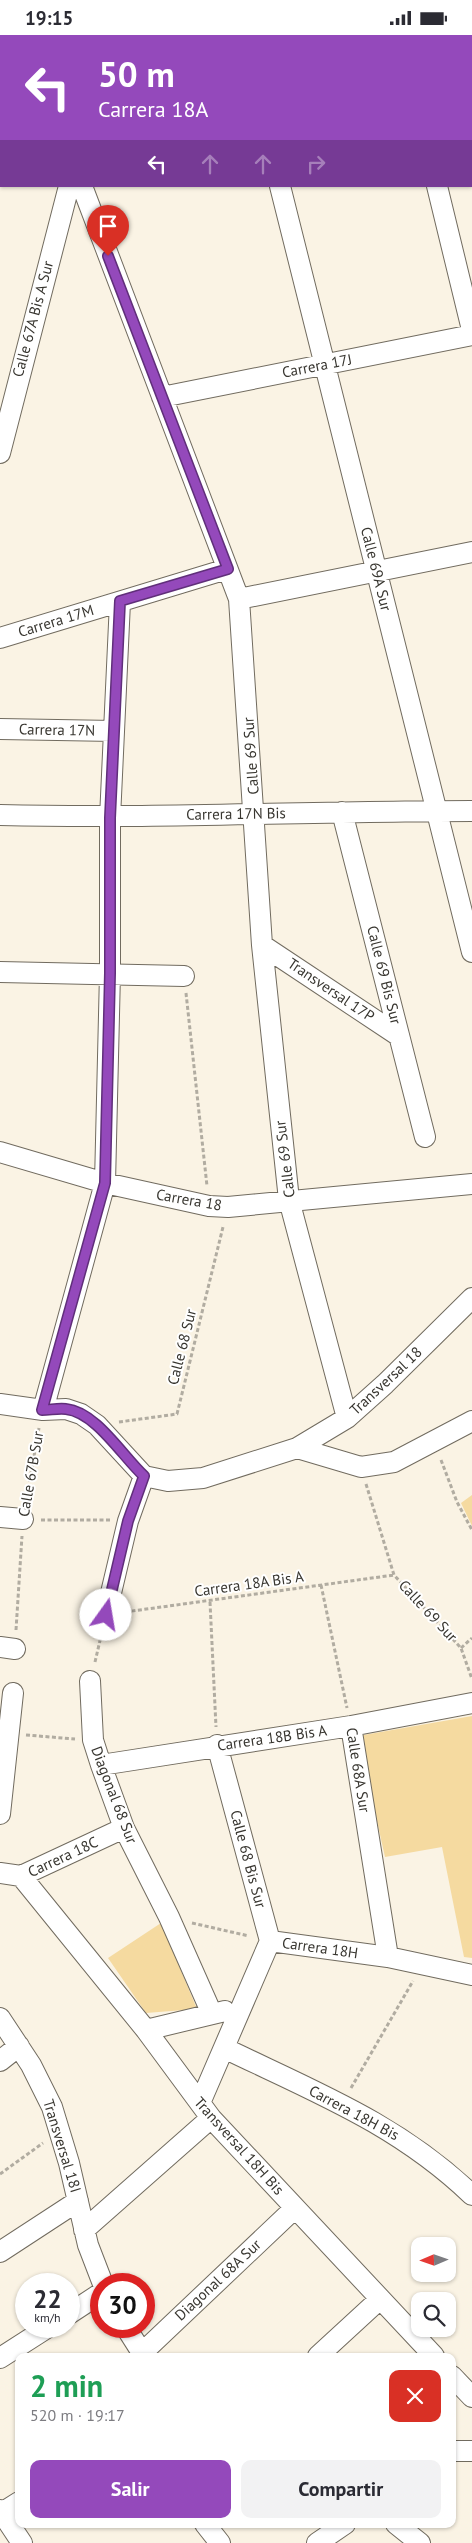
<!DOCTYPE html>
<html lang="es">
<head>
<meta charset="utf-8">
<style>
  body { margin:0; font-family:"PT Sans",sans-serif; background:#f2f2f3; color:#2b2b33; height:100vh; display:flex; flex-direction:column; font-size:19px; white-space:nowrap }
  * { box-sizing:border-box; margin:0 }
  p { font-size:16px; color:#7c7c81 }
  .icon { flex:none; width:28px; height:28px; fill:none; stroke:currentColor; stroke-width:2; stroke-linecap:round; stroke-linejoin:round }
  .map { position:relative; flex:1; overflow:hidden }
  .drawer { position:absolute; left:15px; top:2318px; width:441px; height:175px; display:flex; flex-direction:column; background:#fff; border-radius:10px; box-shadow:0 1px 4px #0004 }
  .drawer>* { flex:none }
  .banner { position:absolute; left:0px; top:0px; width:472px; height:152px; box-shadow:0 1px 4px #0004; background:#9449bb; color:#fff; overflow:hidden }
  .needle { width:32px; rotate:268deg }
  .tools { position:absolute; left:411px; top:2202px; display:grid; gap:10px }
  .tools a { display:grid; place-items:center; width:45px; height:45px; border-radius:10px; background:#fff; box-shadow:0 1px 4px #0004; font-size:25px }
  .speed { position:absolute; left:15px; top:2238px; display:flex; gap:10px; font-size:25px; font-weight:700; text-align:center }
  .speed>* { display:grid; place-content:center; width:65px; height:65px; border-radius:50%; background:#fff; box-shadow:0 1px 4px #0004; line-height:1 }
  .speed small { font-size:12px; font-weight:400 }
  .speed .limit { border:8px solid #d22; background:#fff; color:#111 }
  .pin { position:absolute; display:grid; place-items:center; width:42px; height:42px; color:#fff; margin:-51px -21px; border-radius:50% 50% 50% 0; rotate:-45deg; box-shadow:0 0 5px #0007 }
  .pin .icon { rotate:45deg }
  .me { position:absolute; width:55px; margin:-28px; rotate:13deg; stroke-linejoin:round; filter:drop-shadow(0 0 4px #0008) }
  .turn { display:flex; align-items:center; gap:18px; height:105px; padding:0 15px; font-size:22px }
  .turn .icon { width:65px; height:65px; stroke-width:2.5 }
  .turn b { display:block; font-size:35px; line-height:42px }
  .lanes { display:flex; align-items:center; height:48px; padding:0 15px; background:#0003; justify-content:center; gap:25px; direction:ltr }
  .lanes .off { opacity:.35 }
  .round { display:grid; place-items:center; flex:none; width:52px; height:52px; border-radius:10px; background:#f2f2f3 }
  .summary { display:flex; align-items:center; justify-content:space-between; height:85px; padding:0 15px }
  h1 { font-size:30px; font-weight:600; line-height:38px; color:#1e9e55 }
  .cta { display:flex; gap:10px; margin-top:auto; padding:10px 15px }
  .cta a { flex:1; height:58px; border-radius:10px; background:#9449bb; color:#fff; font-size:20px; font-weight:600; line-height:58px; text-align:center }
  .cta a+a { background:#f2f2f3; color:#2b2b33 }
  .status { display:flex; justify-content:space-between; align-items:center; height:35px; padding:0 25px; background:#fff; direction:ltr }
  .status svg { height:14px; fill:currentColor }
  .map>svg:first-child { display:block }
  .green { fill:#f5daa0 }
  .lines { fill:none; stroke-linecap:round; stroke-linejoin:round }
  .minor-casing { stroke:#716b5f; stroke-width:22 }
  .path { stroke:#b1aca1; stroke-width:3; stroke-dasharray:4 2.5; stroke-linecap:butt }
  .minor { stroke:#fff; stroke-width:20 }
  .route-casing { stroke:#602f7a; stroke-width:12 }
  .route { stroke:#9449bb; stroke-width:9 }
  .labels { text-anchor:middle; stroke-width:4; stroke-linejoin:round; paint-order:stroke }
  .street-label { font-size:15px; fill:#383630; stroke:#fff }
</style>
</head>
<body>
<div class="status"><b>19:15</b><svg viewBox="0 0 49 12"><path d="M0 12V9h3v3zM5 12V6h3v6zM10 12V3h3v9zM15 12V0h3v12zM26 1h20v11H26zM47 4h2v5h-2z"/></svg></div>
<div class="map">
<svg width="472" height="2508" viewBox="0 0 472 2508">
  <rect width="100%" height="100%" fill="#faf3e4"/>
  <path class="green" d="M472,1460V1491L461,1468Z
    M472,1681V1923L464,1922L442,1812L385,1822L358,1701Z
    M161,1888L197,1974L146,1978L108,1923Z"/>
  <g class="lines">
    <defs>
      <path id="minor" d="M24,0L25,1
        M323,0L324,1
        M434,0V1
        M0,75H1
        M471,100H472
        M82,151L239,564L262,910L289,1165L347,1383
        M280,151L472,917
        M437,151L472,295
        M162,362L472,300
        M0,418L69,151
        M239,564L472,517
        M0,603L227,534
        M0,694L114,696
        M342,777L425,1102
        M0,780C157,784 315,776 472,776
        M262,910L399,1001
        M0,937L184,941
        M0,1117L105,1148L209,1171L228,1172L472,1149
        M0,1369L43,1375L66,1374L81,1379L97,1390L144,1441L168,1446L203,1443L297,1413L347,1383L385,1349L472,1263
        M43,1375L105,1148L110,938V783L120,567
        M297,1413L361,1432L394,1427L472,1386
        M0,1482L23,1484
        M106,1579L128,1486L144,1441
        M0,1612L15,1614
        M90,1646L93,1705L101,1730L124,1793L169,1882L212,1979
        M351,1691L388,1922
        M101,1730L351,1691L472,1668
        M0,1779L13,1658
        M0,1838L21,1841L124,1793
        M21,1841L146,1995L211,2083L434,2321
        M270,1906L388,1922L472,1940
        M0,1983L31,2030L52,2072L69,2128L88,2210L103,2249
        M146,1995L225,1976
        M224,2013C315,2057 398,2089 472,2160
        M0,2026L19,2011
        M200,2068L270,1906L217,1710
        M84,2195L211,2083
        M0,2217L78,2166
        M69,2279L101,2258
        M125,2291L144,2321
        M142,2318L295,2173
        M318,2321L380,2264
        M0,2323L50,2291
        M452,2341L472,2362
        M452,2416H472
        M0,2475L22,2508
        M0,2479L19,2467
        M205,2489L220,2508
        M396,2489L420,2508
        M317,2508L345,2489"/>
    </defs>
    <use href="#minor" class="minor-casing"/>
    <path class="path" d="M186,958L207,1151
      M119,1387L177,1379L223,1192
      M441,1425L457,1467L472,1495
      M366,1449L394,1540L461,1613L472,1644
      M26,1466L39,1393
      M41,1485H110
      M321,1550L347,1673
      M210,1567L216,1692
      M125,1577L394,1540
      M16,1595L22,1501
      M461,1613L472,1603
      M95,1627L102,1597
      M26,1700L75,1704
      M192,1888L249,1901
      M351,2053L413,1946
      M0,2139L43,2108"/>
    <use href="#minor" class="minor"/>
  </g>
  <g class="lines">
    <defs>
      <path id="route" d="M106,1580L128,1486L144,1441C123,1422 96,1377 66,1374C58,1373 50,1375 42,1375L105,1148L110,938V783L120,566L228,534L108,221"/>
    </defs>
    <use href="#route" class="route-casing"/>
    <use href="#route" class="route"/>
  </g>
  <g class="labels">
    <g class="street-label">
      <text transform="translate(33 284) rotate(-75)" y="5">Calle 67A Bis A Sur</text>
      <text transform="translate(317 331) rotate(-11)" y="5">Carrera 17J</text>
      <text transform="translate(376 534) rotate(76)" y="5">Calle 69A Sur</text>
      <text transform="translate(56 586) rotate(-17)" y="5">Carrera 17M</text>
      <text transform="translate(57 695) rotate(1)" y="5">Carrera 17N</text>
      <text transform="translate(251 721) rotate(-94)" y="5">Calle 69 Sur</text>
      <text transform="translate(236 779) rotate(-1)" y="5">Carrera 17N Bis</text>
      <text transform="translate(384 940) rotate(76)" y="5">Calle 69 Bis Sur</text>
      <text transform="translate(331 955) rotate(34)" y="5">Transversal 17P</text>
      <text transform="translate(285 1124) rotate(-97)" y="5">Calle 69 Sur</text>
      <text transform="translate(189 1165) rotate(10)" y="5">Carrera 18</text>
      <text transform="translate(182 1312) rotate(-76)" y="5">Calle 68 Sur</text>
      <text transform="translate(386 1346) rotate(-43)" y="5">Transversal 18</text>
      <text transform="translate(31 1439) rotate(-80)" y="5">Calle 67B Sur</text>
      <text transform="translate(249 1549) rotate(-8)" y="5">Carrera 18A Bis A</text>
      <text transform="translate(428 1576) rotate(47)" y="5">Calle 69 Sur</text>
      <text transform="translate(272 1703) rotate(-8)" y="5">Carrera 18B Bis A</text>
      <text transform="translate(358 1735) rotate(81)" y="5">Calle 68A Sur</text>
      <text transform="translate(114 1760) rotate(69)" y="5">Diagonal 68 Sur</text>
      <text transform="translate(63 1822) rotate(-25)" y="5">Carrera 18C</text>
      <text transform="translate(248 1824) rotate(75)" y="5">Calle 68 Bis Sur</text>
      <text transform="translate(320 1913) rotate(8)" y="5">Carrera 18H</text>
      <text transform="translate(354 2078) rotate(28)" y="5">Carrera 18H Bis</text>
      <text transform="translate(62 2111) rotate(73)" y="5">Transversal 18I</text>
      <text transform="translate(239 2111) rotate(48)" y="5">Transversal 18H Bis</text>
      <text transform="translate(218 2245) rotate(-43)" y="5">Diagonal 68A Sur</text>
    </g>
  </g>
</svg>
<div class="tools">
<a><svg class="needle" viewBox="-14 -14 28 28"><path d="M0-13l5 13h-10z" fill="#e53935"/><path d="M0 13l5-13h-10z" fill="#7c7c81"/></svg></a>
<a><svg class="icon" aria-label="search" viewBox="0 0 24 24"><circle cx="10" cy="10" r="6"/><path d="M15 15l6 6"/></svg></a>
</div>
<div class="speed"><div>22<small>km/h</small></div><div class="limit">30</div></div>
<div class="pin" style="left:108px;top:221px;background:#d93025"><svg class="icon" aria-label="arrive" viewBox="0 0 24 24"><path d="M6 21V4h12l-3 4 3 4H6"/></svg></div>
<svg class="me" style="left:106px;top:1580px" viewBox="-20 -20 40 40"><circle r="19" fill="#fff"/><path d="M0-13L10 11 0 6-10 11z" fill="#9449bb"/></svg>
<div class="banner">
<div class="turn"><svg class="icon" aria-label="left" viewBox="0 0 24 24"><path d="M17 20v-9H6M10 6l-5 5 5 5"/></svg><div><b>50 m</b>Carrera 18A</div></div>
<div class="lanes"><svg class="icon" aria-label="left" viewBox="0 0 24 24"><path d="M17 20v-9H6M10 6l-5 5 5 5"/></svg><svg class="icon off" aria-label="ahead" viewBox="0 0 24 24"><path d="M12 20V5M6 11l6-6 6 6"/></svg><svg class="icon off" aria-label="ahead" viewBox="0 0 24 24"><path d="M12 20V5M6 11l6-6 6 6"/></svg><svg class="icon off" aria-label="right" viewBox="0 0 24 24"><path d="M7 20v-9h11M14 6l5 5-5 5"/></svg></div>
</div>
<section class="drawer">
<div class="summary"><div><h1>2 min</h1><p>520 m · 19:17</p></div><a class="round" style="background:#d93025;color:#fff"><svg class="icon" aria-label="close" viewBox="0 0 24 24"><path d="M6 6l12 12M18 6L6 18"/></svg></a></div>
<div class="cta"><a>Salir</a><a>Compartir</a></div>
</section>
</div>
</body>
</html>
